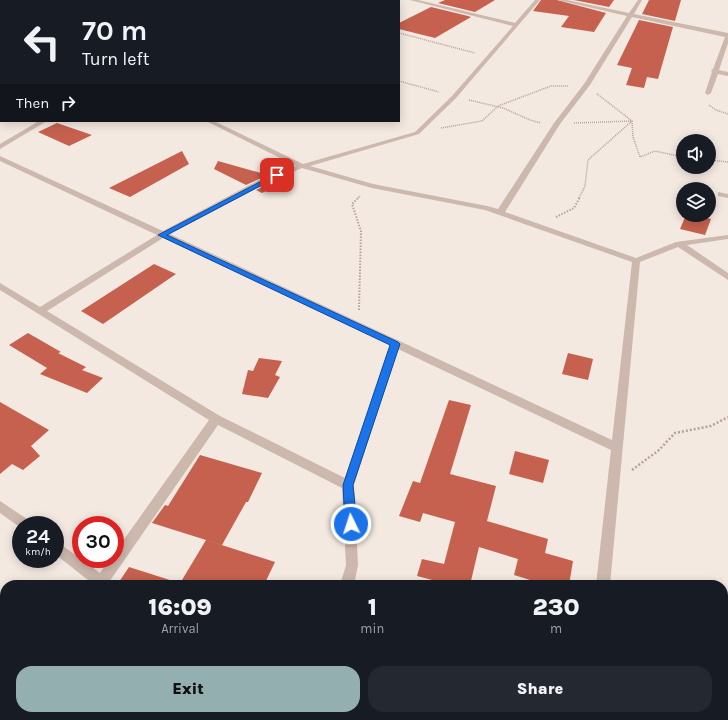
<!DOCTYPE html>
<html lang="en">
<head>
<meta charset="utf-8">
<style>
  body { margin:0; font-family:Karla,sans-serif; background:#242831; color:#f1f3f6; height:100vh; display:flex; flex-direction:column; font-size:15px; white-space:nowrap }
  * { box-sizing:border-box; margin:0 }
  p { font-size:13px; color:#9ea1a6 }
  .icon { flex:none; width:22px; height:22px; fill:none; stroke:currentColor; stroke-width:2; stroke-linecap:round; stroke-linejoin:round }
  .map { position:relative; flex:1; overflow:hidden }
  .sheet { position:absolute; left:0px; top:580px; width:728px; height:140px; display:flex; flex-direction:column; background:#171b24; border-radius:16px 16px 0 0; box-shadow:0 2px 10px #0003 }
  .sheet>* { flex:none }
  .banner { position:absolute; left:0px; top:0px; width:400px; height:122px; box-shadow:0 2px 10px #0003; background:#171b24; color:#f1f3f6; overflow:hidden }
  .buttons { position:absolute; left:676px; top:134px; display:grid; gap:8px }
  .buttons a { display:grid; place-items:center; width:40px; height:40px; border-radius:50%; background:#171b24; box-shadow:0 2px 10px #0003; font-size:20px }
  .speed { position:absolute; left:12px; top:516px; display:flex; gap:8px; font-size:20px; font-weight:700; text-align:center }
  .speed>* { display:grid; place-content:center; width:52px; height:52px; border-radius:50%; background:#171b24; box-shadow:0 2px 10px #0003; line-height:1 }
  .speed small { font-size:10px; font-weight:400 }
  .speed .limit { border:6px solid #d22; background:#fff; color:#111 }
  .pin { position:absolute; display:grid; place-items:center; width:34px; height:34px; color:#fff; margin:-17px; border-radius:8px; box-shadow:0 2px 6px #0006 }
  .me { position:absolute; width:44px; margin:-22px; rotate:356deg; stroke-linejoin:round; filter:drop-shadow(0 0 3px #0008) }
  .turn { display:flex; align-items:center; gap:14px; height:84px; padding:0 16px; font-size:18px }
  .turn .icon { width:52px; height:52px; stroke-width:2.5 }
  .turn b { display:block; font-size:28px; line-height:34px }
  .then { display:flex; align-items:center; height:38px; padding:0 16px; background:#0003; gap:8px; font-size:15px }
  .eta { display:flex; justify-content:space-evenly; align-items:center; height:68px; text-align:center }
  .eta b { font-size:24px; font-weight:800; line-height:28px }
  .button { display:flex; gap:8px; margin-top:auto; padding:8px 16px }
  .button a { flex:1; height:46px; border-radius:16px; background:#93afb0; color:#111; font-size:16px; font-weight:800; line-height:46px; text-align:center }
  .button a+a { background:#242831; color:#f1f3f6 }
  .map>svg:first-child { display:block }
  .building { fill:#c5614e }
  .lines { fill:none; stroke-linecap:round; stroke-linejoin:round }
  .path-far2 { stroke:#b8a297; stroke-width:1.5; stroke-dasharray:1 1; stroke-linecap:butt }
  .path-far1 { stroke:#b8a297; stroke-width:2; stroke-dasharray:1.5 1.5; stroke-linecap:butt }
  .path { stroke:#b8a297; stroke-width:2.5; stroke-dasharray:2 2; stroke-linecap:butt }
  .minor { fill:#ccb8ad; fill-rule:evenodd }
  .route { fill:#1a73e8; stroke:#114b97 }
</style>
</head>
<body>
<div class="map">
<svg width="728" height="720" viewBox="0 0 728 720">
  <rect width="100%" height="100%" fill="#f3e9e1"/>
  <path class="building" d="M445,0H495L475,12L438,3Z
    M541,0H557L606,13L594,32L561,27L569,16L533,11Z
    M574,0H614L609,7Z
    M649,0H681L675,21L642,14Z
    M431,7L468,16L471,17L435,38L399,29V23Z
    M639,20L673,27L658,79L647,77L644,88L626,85L632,68L617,65Z
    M57,123L92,135L69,146L38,132Z
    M182,151L189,164L130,197L109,188Z
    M218,161L268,175L246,185L214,169Z
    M281,179L286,180L262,193L256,190Z
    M686,215H697L711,219L705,235L680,229Z
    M154,264L176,274L103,324L81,311Z
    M28,333L61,352L58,353L86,367L82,370L103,378L87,393L40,374L47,368L9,345Z
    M568,353L593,359L588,380L562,374Z
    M259,358L282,361L275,375L280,377L268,398L242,394L248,370L253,371Z
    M449,400L471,405L450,474L496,486L487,521L548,539L545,553L573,561L569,585H546L514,575L518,559L479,547L470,585H451L417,576L422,559L444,564L455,522L423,513L420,522L399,516L413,481L420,483Z
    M0,402L49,430L31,446L40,456L23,470L12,464L0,474Z
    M515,451L549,460L543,483L509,474Z
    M200,455L262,473L248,502H246L222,545L152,523L165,505L168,506Z
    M206,540L275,562L264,585H179Z
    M129,567L173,581V585H117Z"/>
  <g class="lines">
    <path class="path-far2" d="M122,0L126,1
      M276,0L280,1
      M207,1L209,0
      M399,33L475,53
      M399,81L439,92
      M469,100L503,108L530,120L541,123
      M709,105L716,110L728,114
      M574,123L632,121L633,137L640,157L655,151L683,157
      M441,128L482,121L498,106L551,86H568
      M709,160L728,162
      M358,198L360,196
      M579,198L585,186L588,160L632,121L596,93"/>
    <path class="path-far1" d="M556,217L574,208L580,197
      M359,310L361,231L352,204L359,197"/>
    <path class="path" d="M632,470L659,450L675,433L711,426L728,417"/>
    <path class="minor" d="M410,0H418L515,23L535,0H540L456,98L419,134L310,166L373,184L487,206L498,209L554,123L584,84L627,16L558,0H567L629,13L638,0H642L634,14L728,33V43L719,70L728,72V76L718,74L711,93L708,95L705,93L712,72L711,71L713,69L725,37L632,17L590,85L560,124L505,212L636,258L676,242L728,235V239L687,245L728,273V280L678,247L640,262L610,585H596L611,450L398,349L354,485L358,565L354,585H340L346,565L342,488L218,425L107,585H92L93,584L55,554V542L59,543L100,573L110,559H115V552L209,420L0,290V283L40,307L157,235L0,161V156L163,231L257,181L296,166L206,121H214L303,164L415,132L452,96L513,26ZM302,168L372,188L485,210L632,262L612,440L170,234L263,185ZM163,238L390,345L345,478L220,416L47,311Z
      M0,37H1V41H0Z
      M39,121H47L0,149V144Z
      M718,192L728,194V198L718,196Z
      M0,501L30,521L32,525H21V528L0,513Z
      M6,715H22L19,720H3Z
      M303,715H319L318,720H302Z
      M582,715H598V720H582Z"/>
  </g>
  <path class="route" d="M275,174L281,175L167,235L398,342L400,344L353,485L357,524L355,527H347L345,524L343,485L390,345L158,235Z"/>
</svg>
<div class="buttons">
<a><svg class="icon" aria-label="sound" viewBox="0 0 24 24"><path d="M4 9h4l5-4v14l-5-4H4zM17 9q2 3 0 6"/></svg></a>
<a><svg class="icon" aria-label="layers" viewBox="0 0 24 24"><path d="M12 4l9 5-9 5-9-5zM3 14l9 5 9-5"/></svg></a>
</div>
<div class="speed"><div>24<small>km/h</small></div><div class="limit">30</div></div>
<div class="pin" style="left:277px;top:175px;background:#d93025"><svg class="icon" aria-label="arrive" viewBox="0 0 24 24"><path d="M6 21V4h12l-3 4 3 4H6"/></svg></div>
<svg class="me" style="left:351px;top:524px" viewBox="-20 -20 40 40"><circle r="17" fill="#1a73e8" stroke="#fff" stroke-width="3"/><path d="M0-11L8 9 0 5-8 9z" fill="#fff"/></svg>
<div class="banner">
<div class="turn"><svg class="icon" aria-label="left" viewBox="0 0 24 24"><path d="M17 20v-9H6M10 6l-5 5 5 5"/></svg><div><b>70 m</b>Turn left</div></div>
<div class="then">Then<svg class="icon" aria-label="right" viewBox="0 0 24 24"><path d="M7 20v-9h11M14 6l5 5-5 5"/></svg></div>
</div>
<section class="sheet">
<div class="eta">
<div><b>16:09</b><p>Arrival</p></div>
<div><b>1</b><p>min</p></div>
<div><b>230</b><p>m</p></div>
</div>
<div class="button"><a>Exit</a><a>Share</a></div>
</section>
</div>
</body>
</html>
